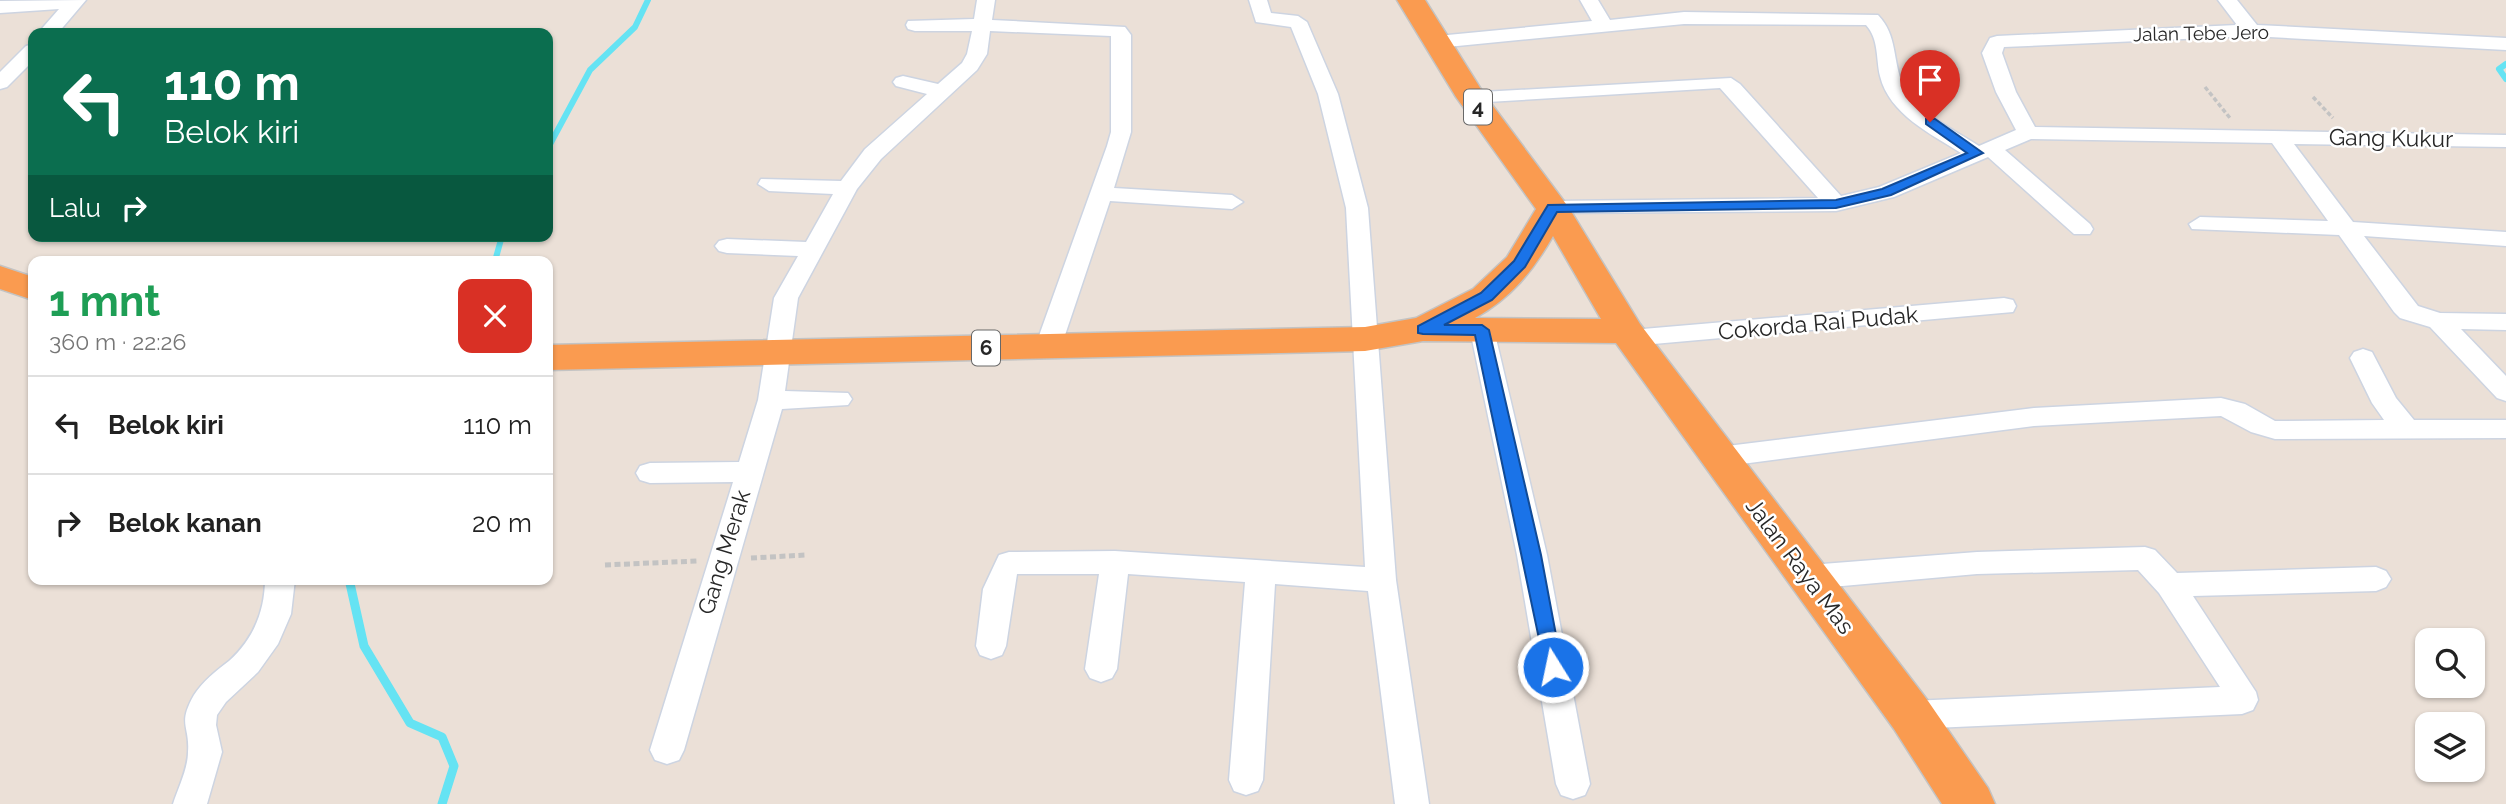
<!DOCTYPE html>
<html lang="id">
<head>
<meta charset="utf-8">
<style>
  body { margin:0; font-family:Raleway,sans-serif; background:#f2f2f2; color:#222; height:100vh; display:flex; flex-direction:column; font-size:26px; white-space:nowrap }
  * { box-sizing:border-box; margin:0 }
  p { font-size:23px; color:#767676 }
  .icon { flex:none; width:38px; height:38px; fill:none; stroke:currentColor; stroke-width:2; stroke-linecap:round; stroke-linejoin:round }
  .map { position:relative; flex:1; overflow:hidden }
  .side { position:absolute; left:28px; top:256px; width:525px; height:329px; display:flex; flex-direction:column; background:#fff; border-radius:14px; box-shadow:0 2px 5px #0004 }
  .side>* { flex:none }
  .top-card { position:absolute; left:28px; top:28px; width:525px; height:214px; border-radius:14px; box-shadow:0 2px 5px #0004; background:#0b6e4f; color:#fff; overflow:hidden }
  .fabs { position:absolute; left:2415px; top:628px; display:grid; gap:14px }
  .fabs a { display:grid; place-items:center; width:70px; height:70px; border-radius:14px; background:#fff; box-shadow:0 2px 5px #0004; font-size:35px }
  .pin { position:absolute; display:grid; place-items:center; width:60px; height:60px; color:#fff; margin:-72px -30px; border-radius:50% 50% 50% 0; rotate:-45deg; box-shadow:0 0 7px #0007 }
  .pin .icon { rotate:45deg }
  .me { position:absolute; width:77px; margin:-38px; rotate:350deg; stroke-linejoin:round; filter:drop-shadow(0 0 5px #0008) }
  .turn { display:flex; align-items:center; gap:24px; height:147px; padding:0 21px; font-size:32px }
  .turn .icon { width:91px; height:91px; stroke-width:2.5 }
  .turn b { display:block; font-size:49px; line-height:60px }
  .then { display:flex; align-items:center; height:66px; padding:0 21px; background:#0003; gap:14px; font-size:26px }
  .round { display:grid; place-items:center; flex:none; width:74px; height:74px; border-radius:14px; background:#f2f2f2 }
  .headline { display:flex; align-items:center; justify-content:space-between; height:119px; padding:0 21px }
  h1 { font-size:42px; font-weight:700; line-height:52px; color:#1e9e55 }
  ul { padding:0; list-style:none }
  li { display:flex; align-items:center; gap:21px; height:98px; padding:0 21px; border-top:2px solid #e0e0e0 }
  li div { flex:1 }
  li b { display:block; font-size:26px }
  li em { font-style:normal }
  .map>svg:first-child { display:block }
  .lines { fill:none; stroke-linecap:round; stroke-linejoin:round }
  .stream-far1 { stroke:#65e3f3; stroke-width:6 }
  .stream { stroke:#65e3f3; stroke-width:9 }
  .minor-casing { stroke:#cdd4e1; stroke-width:3 }
  .trunk-casing { stroke:#c3c3c3; stroke-width:3 }
  .path-far1 { stroke:#c3c3c3; stroke-width:3.5; stroke-dasharray:4.5 2.5; stroke-linecap:butt }
  .path { stroke:#c3c3c3; stroke-width:5; stroke-dasharray:6 3.5; stroke-linecap:butt }
  .minor { fill:#fff; fill-rule:evenodd }
  .trunk { fill:#fa9b50; fill-rule:evenodd }
  .route { fill:#1a73e8; stroke:#114b97; stroke-width:2 }
  .labels { text-anchor:middle; stroke-width:5; stroke-linejoin:round; paint-order:stroke }
  .far-street-label { font-size:19px; fill:#272727; stroke:#fff }
  .shield { fill:#fff; stroke:#686868; stroke-width:2 }
  .shield-label { font-size:21px; font-weight:bold; fill:#272727 }
  .street-label { font-size:23px; fill:#272727; stroke:#fff }
</style>
</head>
<body>
<div class="map">
<svg width="2506" height="804" viewBox="0 0 2506 804">
  <rect width="100%" height="100%" fill="#ebe0d7"/>
  <g class="lines">
    <path class="stream-far1" d="M2506,64L2499,69L2506,79
      M548,148L590,70L635,27L648,0
      M495,261L502,236"/>
    <path class="stream" d="M349,579L364,646L410,723L442,737L454,766L442,804"/>
    <defs>
      <path id="minor" d="M86,0L58,33H38L59,9L0,13V1Z
        M977,0H995L992,20L1125,27L1131,35V132L1114,188L1232,195L1243,202L1232,209L1110,201L1061,347L1057,353L1048,355L1039,353L1035,347L1107,146L1111,132V36L990,31L987,54L977,70L881,159L857,189L798,298L785,391L848,393L852,399L848,405L782,409L684,750L679,760L667,764L655,760L650,750L733,482L650,483L640,480L636,473L640,466L650,463L739,462L758,400L774,298L798,256L727,253L719,251L715,246L719,241L727,239L806,242L833,194L769,191L758,184L761,179L841,181L865,149L927,94L896,86L893,82L896,78L903,76L938,84L962,63L967,54L972,31H915L908,29L906,25L908,21L974,19Z
        M1249,0H1267L1271,13L1298,16L1307,22L1338,94L1368,208L1396,580L1429,804H1395L1368,591L1275,584L1263,780L1258,791L1246,795L1234,791L1229,780L1245,582L1128,574L1117,669L1112,678L1101,682L1090,678L1085,669L1099,574H1017L1006,646L1002,655L991,659L980,655L976,646L983,589L999,555L1009,552L1115,551L1365,567L1346,208L1318,94L1291,27L1256,22Z
        M1580,0H1598L1610,20L1684,12L1878,15C1898,36 1892,60 1903,85C1916,113 1955,130 1979,146L2016,130L1996,92L1982,53L1990,38L1997,36L2237,25L2218,0H2237L2257,25L2506,38V50L2251,36L2004,47L2002,53L2016,92L2035,127L2506,135V147L2294,144L2353,222L2506,232V246L2364,236L2418,306L2440,313L2506,314V330L2461,329L2506,376V401L2497,398L2430,327L2400,318L2394,312L2339,235L2192,229L2189,224L2200,217L2328,221L2272,143L2031,139L2005,150L2090,224L2093,229L2090,234H2074L1988,157L1894,197L1836,211L1545,213L1542,208L1553,201L1818,198L1720,88L1471,103L1461,97L1464,93L1731,78L1740,84L1841,196L1879,187L1961,153C1931,134 1889,114 1880,76C1876,59 1879,39 1866,25L1684,24L1437,48L1427,42L1437,36L1592,21Z
        M33,44V61L7,87L0,89V72L26,46Z
        M2004,298L2013,300L2016,306L2013,312L1631,346L1622,344L1618,338L1622,332L1631,330Z
        M1482,322L1491,324L1494,330L1547,555L1590,784L1585,795L1573,799L1561,795L1556,784L1517,555L1470,330L1473,324Z
        M2363,349L2372,352L2396,398L2414,420H2506V438L2275,439L2251,432L2221,416L2034,426L1719,467L1709,464L1705,457L1709,450L1719,447L2034,408L2221,398L2245,404L2275,421L2384,420L2372,403L2350,358L2354,352Z
        M2145,547L2155,550L2177,573L2376,567L2386,571L2391,579L2386,587L2376,591L2193,596L2256,692L2258,700L2253,710L2242,714L1911,729L1900,725L1895,715L1900,705L1911,701L2220,687L2159,593L2138,570L1977,574L1809,589L1799,585L1794,577L1799,569L1809,565L1977,552Z
        M265,579H295L291,614L278,644L258,672L226,702L217,715L216,725L222,752L207,804H173C178,788 188,769 188,752C190,725 177,725 194,695C203,681 216,671 229,661C253,639 265,612 265,579Z"/>
      <path id="trunk" d="M1397,0H1425L1484,94L1569,208L1640,324L1928,701L1988,788L1995,804H1942L1894,729L1616,343L1423,341L1365,351L548,370V345L1365,327L1416,318L1473,289L1507,257L1536,209L1456,97ZM1553,236L1601,319L1475,318C1511,298 1533,271 1553,236Z
        M0,266L33,277V300L0,289Z"/>
    </defs>
    <use href="#minor" class="minor-casing"/>
    <use href="#trunk" class="trunk-casing"/>
    <path class="path-far1" d="M2205,87L2230,118
      M2313,97L2333,118"/>
    <path class="path" d="M751,558L806,555
      M605,565L697,561"/>
    <use href="#minor" class="minor"/>
    <use href="#trunk" class="trunk"/>
  </g>
  <path class="route" d="M1926,119H1935L1983,153L1891,195L1836,208L1557,212L1525,267L1492,300L1444,325H1482L1489,330L1541,555L1562,667L1560,672H1546L1475,335L1423,334L1418,333V326L1481,293L1514,261L1548,205L1836,200L1882,189L1967,153L1926,124Z"/>
  <g class="labels">
    <g class="far-street-label">
      <text transform="translate(2201 33) rotate(-1)" y="7">Jalan Tebe Jero</text>
    </g>
    <g class="shield">
      <rect x="1464" y="89.5" width="28" height="35" rx="5"/>
      <rect x="972" y="330.5" width="28" height="35" rx="5"/>
    </g>
    <g class="shield-label">
      <text x="1478" y="114">4</text>
      <text x="986" y="355">6</text>
    </g>
    <g class="street-label">
      <text transform="translate(2391 138) rotate(1)" y="8">Gang Kukur</text>
      <text transform="translate(1818 323) rotate(-5)" y="8">Cokorda Rai Pudak</text>
      <text transform="translate(724 552) rotate(-73)" y="8">Gang Merak</text>
      <text transform="translate(1800 566) rotate(53)" y="8">Jalan Raya Mas</text>
    </g>
  </g>
</svg>
<div class="fabs">
<a><svg class="icon" aria-label="search" viewBox="0 0 24 24"><circle cx="10" cy="10" r="6"/><path d="M15 15l6 6"/></svg></a>
<a><svg class="icon" aria-label="layers" viewBox="0 0 24 24"><path d="M12 4l9 5-9 5-9-5zM3 14l9 5 9-5"/></svg></a>
</div>
<div class="pin" style="left:1930px;top:122px;background:#d93025"><svg class="icon" aria-label="arrive" viewBox="0 0 24 24"><path d="M6 21V4h12l-3 4 3 4H6"/></svg></div>
<svg class="me" style="left:1553px;top:667px" viewBox="-20 -20 40 40"><circle r="17" fill="#1a73e8" stroke="#fff" stroke-width="3"/><path d="M0-11L8 9 0 5-8 9z" fill="#fff"/></svg>
<div class="top-card">
<div class="turn"><svg class="icon" aria-label="left" viewBox="0 0 24 24"><path d="M17 20v-9H6M10 6l-5 5 5 5"/></svg><div><b>110 m</b>Belok kiri</div></div>
<div class="then">Lalu<svg class="icon" aria-label="right" viewBox="0 0 24 24"><path d="M7 20v-9h11M14 6l5 5-5 5"/></svg></div>
</div>
<section class="side">
<div class="headline"><div><h1>1 mnt</h1><p>360 m · 22:26</p></div><a class="round" style="background:#d93025;color:#fff"><svg class="icon" aria-label="close" viewBox="0 0 24 24"><path d="M6 6l12 12M18 6L6 18"/></svg></a></div>
<ul>
<li><svg class="icon" aria-label="left" viewBox="0 0 24 24"><path d="M17 20v-9H6M10 6l-5 5 5 5"/></svg><div><b>Belok kiri</b></div><em>110 m</em></li>
<li><svg class="icon" aria-label="right" viewBox="0 0 24 24"><path d="M7 20v-9h11M14 6l5 5-5 5"/></svg><div><b>Belok kanan</b></div><em>20 m</em></li>
</ul>
</section>
</div>
</body>
</html>
